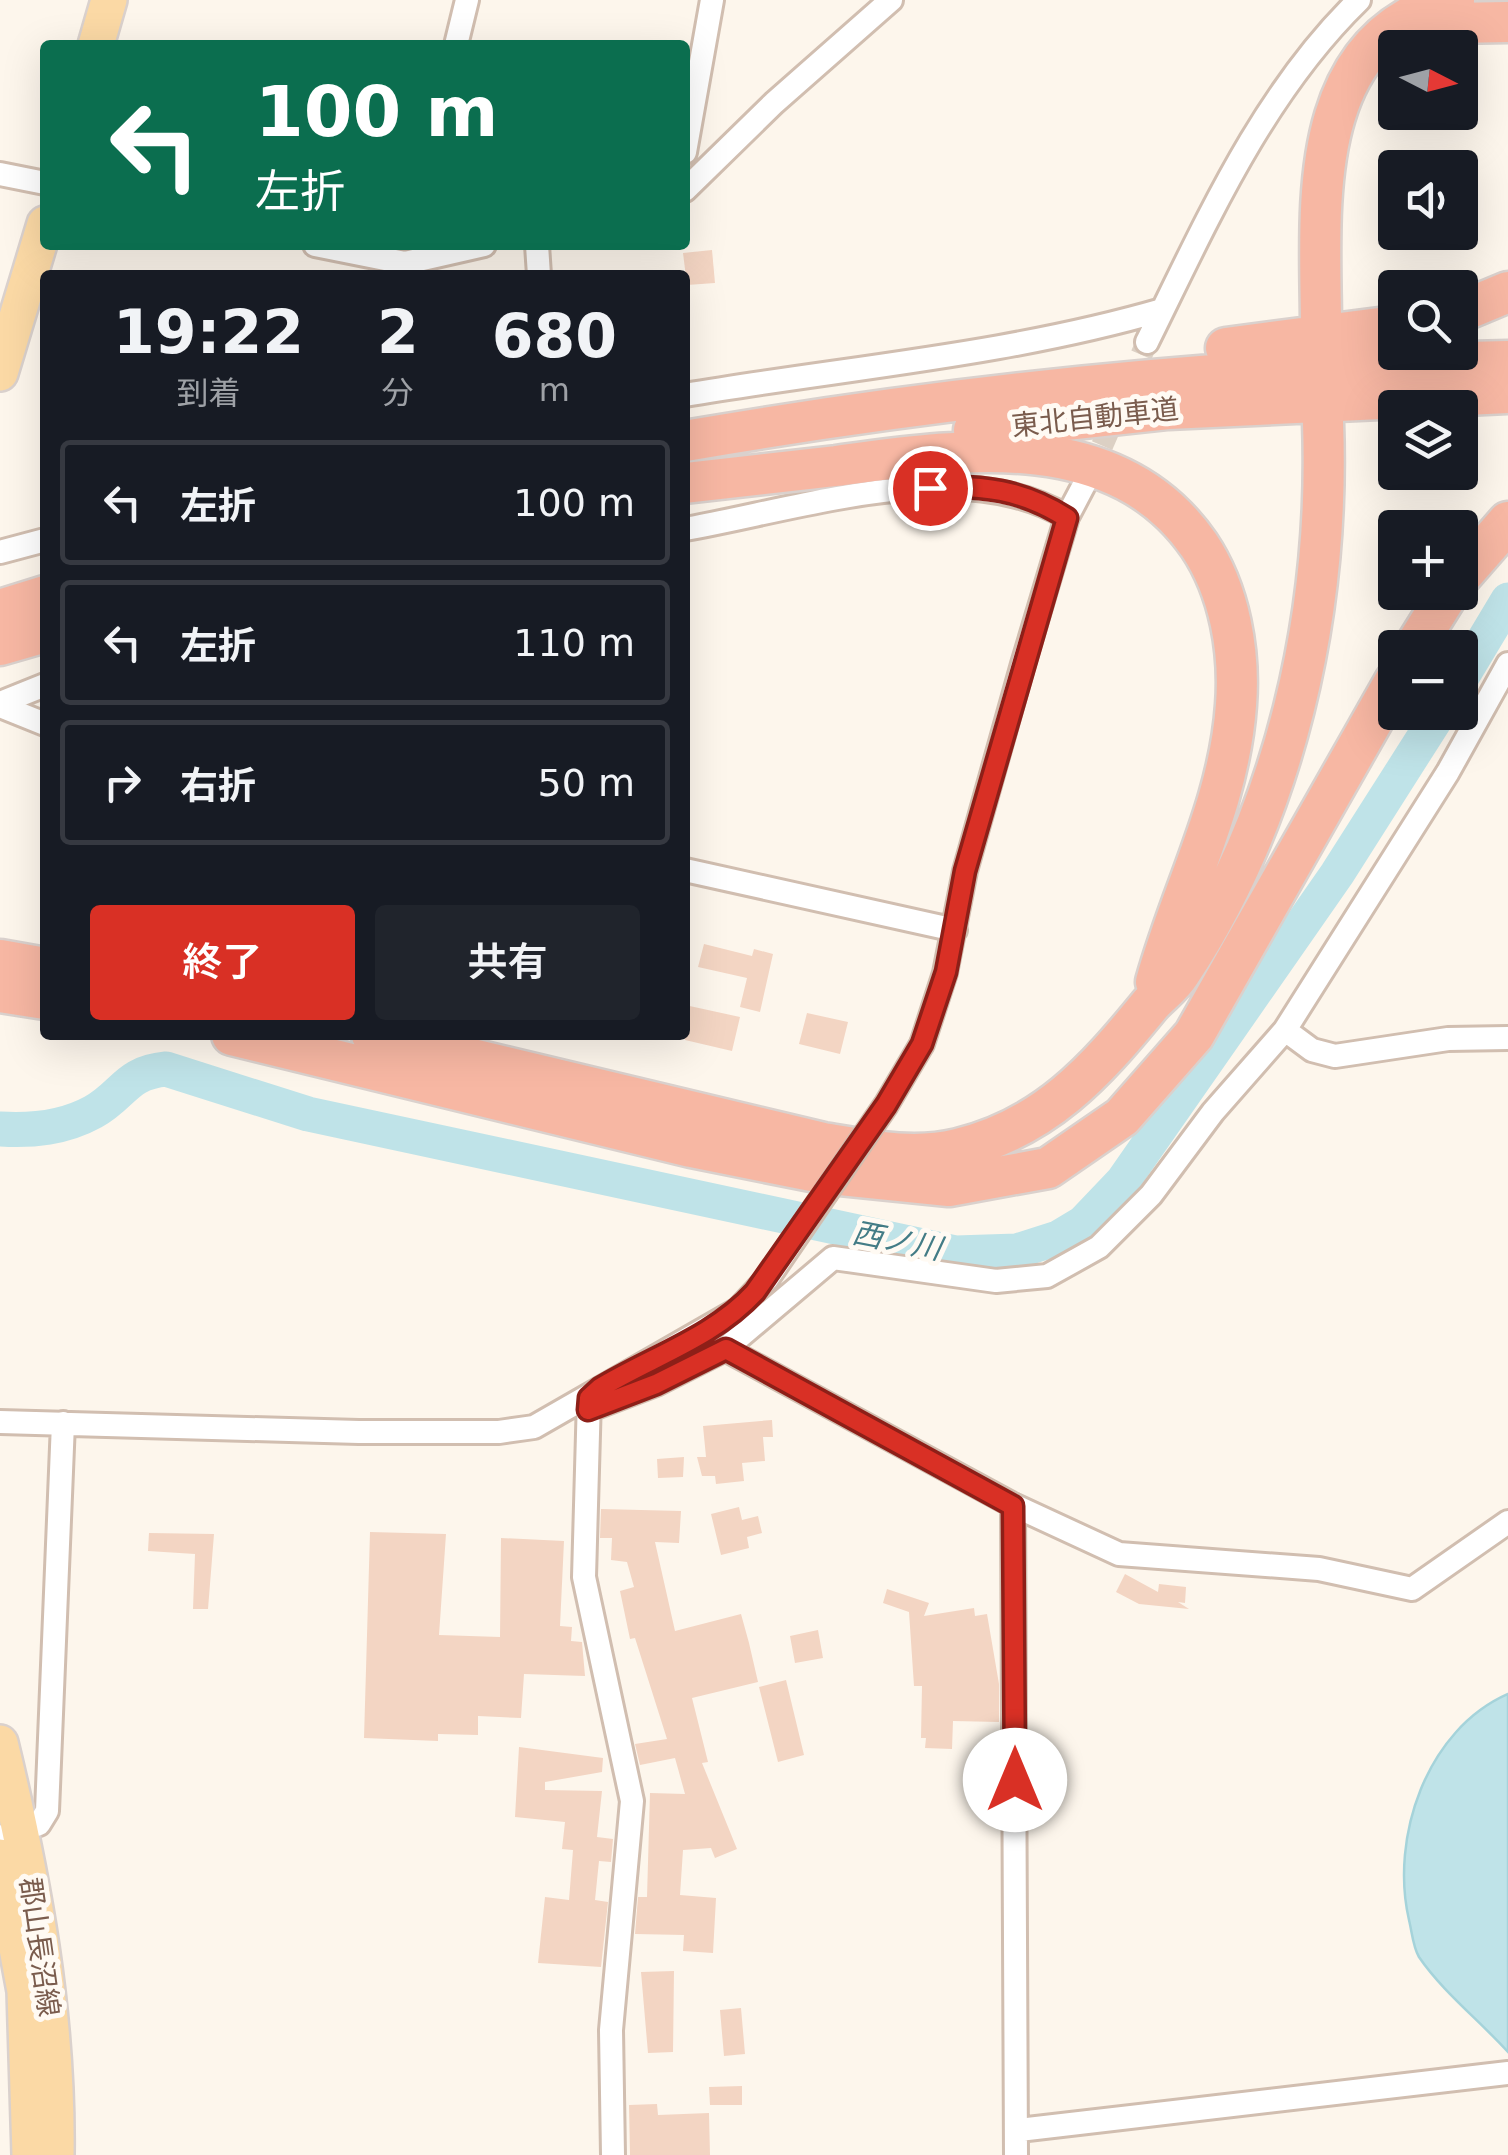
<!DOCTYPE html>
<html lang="ja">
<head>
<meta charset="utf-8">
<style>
  body { margin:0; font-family:"DejaVu Sans","Noto Sans JP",sans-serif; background:#20242c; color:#f1f3f6; height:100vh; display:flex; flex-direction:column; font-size:38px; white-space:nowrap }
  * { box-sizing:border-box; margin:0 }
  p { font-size:32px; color:#9ea1a6 }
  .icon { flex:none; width:55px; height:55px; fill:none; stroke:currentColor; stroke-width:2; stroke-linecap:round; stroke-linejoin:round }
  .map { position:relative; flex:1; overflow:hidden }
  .drawer { position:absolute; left:40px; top:270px; width:650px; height:770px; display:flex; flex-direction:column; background:#171b24; border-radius:10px; box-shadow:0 10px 40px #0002 }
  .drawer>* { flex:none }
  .guide { position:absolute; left:40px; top:40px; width:650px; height:210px; border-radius:10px; box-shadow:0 10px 40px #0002; background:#0b6e4f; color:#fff; overflow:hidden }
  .needle { width:65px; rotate:96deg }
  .tools { position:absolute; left:1378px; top:30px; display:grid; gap:20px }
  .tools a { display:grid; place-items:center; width:100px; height:100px; border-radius:10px; background:#171b24; box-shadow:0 10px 40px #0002; font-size:50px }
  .pin { position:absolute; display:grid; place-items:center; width:85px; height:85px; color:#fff; margin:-42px; border:5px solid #fff; border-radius:50%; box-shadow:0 2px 10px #0007 }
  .me { position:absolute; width:110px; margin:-55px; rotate:0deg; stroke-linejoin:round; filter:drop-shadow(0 0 8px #0008) }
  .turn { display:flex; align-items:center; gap:35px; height:210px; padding:0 50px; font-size:45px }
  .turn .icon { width:130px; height:130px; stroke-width:2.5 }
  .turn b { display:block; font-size:70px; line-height:85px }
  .eta { display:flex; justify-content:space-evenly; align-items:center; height:170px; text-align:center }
  .eta b { font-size:60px; font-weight:600; line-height:70px }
  .cta { display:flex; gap:20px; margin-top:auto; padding:20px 50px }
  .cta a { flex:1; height:115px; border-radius:10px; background:#d93025; color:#fff; font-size:40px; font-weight:600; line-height:115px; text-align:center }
  .cta a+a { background:#20242c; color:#f1f3f6 }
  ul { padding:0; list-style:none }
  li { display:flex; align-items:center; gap:30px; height:125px; margin:0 20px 15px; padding:0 30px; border:5px solid #363941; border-radius:10px }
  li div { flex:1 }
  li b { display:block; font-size:38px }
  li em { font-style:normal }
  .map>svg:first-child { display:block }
  .water { fill:#bfe3e8; stroke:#a5d3da; stroke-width:2.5 }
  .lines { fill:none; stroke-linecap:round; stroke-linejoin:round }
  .river { stroke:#bfe3e8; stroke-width:35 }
  .building { fill:#f3d5c3 }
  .minor-tunnel { stroke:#dcd0c4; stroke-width:22; stroke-dasharray:22 11; stroke-linecap:butt }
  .minor-casing { stroke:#d1beb0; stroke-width:28 }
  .primary-casing { stroke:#dad1cd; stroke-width:40 }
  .motorway-casing { stroke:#dad1cd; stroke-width:45 }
  .minor { stroke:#fff; stroke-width:22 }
  .primary { stroke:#fbd9a5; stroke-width:35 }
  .motorway { stroke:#f7b7a3; stroke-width:40 }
  .minor-bridge-casing { stroke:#d1beb0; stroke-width:28; stroke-linecap:butt }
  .minor-bridge { stroke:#fff; stroke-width:22 }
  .route-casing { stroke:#8d1f18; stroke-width:25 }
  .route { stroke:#d93025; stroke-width:18 }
  .labels { text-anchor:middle; stroke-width:10; stroke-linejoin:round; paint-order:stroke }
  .street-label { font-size:28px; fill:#7a5c4d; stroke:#fffaf3 }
  .water-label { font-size:30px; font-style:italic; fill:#437c86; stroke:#fffaf3 }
</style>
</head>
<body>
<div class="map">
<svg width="1508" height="2155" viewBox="0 0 1508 2155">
  <rect width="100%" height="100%" fill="#fdf6ec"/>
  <path class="water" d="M1508,1694V2052C1480,2021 1442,1991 1419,1957C1413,1947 1412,1932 1409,1920C1390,1838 1426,1730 1508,1694Z"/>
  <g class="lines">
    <path class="river" d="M1460,680L1508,600
      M0,1129C33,1131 64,1128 93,1112C125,1094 125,1073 166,1069L308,1114L956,1253L1017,1251L1058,1238L1083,1223L1123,1181L1337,874L1440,712"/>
  </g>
  <path class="building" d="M712,250L715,283L687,285L683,253Z
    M704,944L752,956L754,949L773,954L760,1012L740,1007L747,978L698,967Z
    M685,1005L740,1017L732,1051L685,1040Z
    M807,1013L848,1022L840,1054L799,1044Z
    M772,1420L773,1437H763L765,1461L742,1463L744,1481L716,1484L715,1476H702L697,1457H706L703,1426Z
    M684,1457L683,1477L658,1478L657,1459Z
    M739,1507L742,1520L758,1516L762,1533L747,1537L749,1548L721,1555L711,1514Z
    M601,1509L681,1511L679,1543L655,1542L675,1631L741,1614L749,1643L758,1682L692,1698L708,1762L702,1763L737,1849L715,1858L711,1848L683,1850L680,1895L716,1898L713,1953L683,1951L684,1935L635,1934L638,1897H647L650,1793L685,1794L675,1758L640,1765L635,1744L667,1739L635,1638L630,1639L620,1591L634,1587L627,1562L611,1560L612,1538H600Z
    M370,1532L446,1534L439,1635L500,1637L501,1538L564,1541L560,1626L572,1627L571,1641L582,1642L585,1676L524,1674L521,1718L478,1716V1735L438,1734V1741L364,1738Z
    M149,1533L214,1534L208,1609H193L195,1554L148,1551Z
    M1125,1574L1158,1592L1159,1584L1186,1587L1185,1603L1178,1602L1189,1609L1139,1604L1116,1592Z
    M887,1589L929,1603L924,1616L974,1608L975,1616L987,1614L999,1684V1722L953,1721L952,1749L925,1748L926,1738H921L922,1686H914L909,1612L883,1603Z
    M818,1630L823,1658L795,1663L790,1636Z
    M786,1680L804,1755L778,1762L759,1687Z
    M519,1747L603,1758L602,1772L545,1782V1790L602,1791L597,1837L613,1839L611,1862L599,1861L595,1900L608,1902L601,1967L538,1963L545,1897L569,1900L573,1850L562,1849L565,1822L515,1817Z
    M674,1971L673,2052L648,2053L641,1972Z
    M741,2008L745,2054L724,2056L720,2010Z
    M742,2086V2105H710L709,2087Z
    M657,2104L658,2115L709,2113L710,2155H630L629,2105Z"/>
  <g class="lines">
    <path class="minor-tunnel" d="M1089,476L1147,342"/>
    <defs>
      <path id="minor" d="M456,45L467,0
        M685,152L712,0
        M0,174L45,183
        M685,190L774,103L891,0
        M315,245L405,263L484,245
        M537,245L539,275
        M1147,342C1206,223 1262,94 1359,0
        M685,395C844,368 1007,355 1162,310
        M685,529C800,509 962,453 1067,517
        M0,552L45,540
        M0,703L45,685
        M0,706L45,724
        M685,870L955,930
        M1285,1030L1312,1050L1335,1056L1448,1039L1508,1038
        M922,1044L945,973L965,871L1023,664L1067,517L1087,479
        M725,1349L1013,1505L1119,1554L1319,1569L1412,1589L1508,1522
        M589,1398L584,1577L632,1801L611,2030L613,2155
        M588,1410L656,1384L725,1349L833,1258L996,1281L1047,1276L1099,1247L1151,1195L1213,1112L1285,1030L1448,772L1508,664
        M0,1422L359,1432H499L534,1427L738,1310L767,1279L825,1194
        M1013,1505L1016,2155
        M0,1837L39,1824L47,1811L63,1423
        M1019,2130L1508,2073"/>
      <path id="primary" d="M96,45L109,0
        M0,373L45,224
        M0,1743C33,1879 58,2014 56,2155
        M0,1857L25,1991L30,2155"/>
      <path id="motorway" d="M1425,35L1453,23L1508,22
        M1460,312L1508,292
        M1321,322C1320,201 1305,38 1454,0
        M1226,348L1395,326
        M974,430L1168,409L1508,393
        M685,441C958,394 1231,366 1508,361
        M685,483C735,477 786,472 836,466C961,449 1116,425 1199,545C1230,591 1240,652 1236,705C1229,805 1182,888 1156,982
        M1460,577L1508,522
        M0,610L45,596
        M0,645L45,632
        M1414,648L1449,592
        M0,960L45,968
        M0,992L45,999
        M232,1035L691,1147L821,1173L949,1186L1048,1168L1122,1117L1194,1035L1395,681
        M372,1035L823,1143C867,1150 913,1160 958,1149C1045,1128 1095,1072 1149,1006C1158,995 1172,986 1180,973C1286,813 1330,612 1323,422"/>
    </defs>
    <use href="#minor" class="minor-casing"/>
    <use href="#primary" class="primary-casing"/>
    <use href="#motorway" class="motorway-casing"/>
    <use href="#minor" class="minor"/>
    <use href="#primary" class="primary"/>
    <use href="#motorway" class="motorway"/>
    <defs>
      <path id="minor-bridge" d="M825,1194L886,1105L922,1044"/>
    </defs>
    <use href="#minor-bridge" class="minor-bridge-casing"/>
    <use href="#minor-bridge" class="minor-bridge"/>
  </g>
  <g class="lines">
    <defs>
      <path id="route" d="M930,488C981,484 1023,490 1067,518L965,871L946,972L922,1044L886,1105L755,1292C714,1337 651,1357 600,1388L589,1398L588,1410L656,1384L726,1349L1013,1506L1015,1780"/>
    </defs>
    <use href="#route" class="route-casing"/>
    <use href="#route" class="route"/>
  </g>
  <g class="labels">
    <g class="street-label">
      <text transform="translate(1095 417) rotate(-6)" y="10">東北自動車道</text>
      <text transform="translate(40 1947) rotate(82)" y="10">郡山長沼線</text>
    </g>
    <g class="water-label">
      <text transform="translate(897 1241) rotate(11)" y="10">西ノ川</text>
    </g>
  </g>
</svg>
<div class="tools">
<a><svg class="needle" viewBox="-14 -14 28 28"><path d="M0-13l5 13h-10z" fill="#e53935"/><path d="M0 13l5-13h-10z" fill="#9ea1a6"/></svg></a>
<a><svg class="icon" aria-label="sound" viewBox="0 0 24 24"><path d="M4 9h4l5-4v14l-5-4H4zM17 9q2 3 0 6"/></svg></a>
<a><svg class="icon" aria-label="search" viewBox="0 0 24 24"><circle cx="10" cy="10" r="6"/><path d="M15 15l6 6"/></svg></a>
<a><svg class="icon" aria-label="layers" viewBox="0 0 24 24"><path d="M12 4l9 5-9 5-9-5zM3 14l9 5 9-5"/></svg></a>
<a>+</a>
<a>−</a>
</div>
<div class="pin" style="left:930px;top:488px;background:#d93025"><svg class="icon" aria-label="arrive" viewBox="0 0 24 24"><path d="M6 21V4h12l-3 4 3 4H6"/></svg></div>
<svg class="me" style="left:1015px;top:1780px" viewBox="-20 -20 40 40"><circle r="19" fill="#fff"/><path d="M0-13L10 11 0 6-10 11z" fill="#d93025"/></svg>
<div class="guide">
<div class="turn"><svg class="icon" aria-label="left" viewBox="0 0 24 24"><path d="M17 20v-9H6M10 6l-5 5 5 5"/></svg><div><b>100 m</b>左折</div></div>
</div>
<section class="drawer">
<div class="eta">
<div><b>19:22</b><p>到着</p></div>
<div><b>2</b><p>分</p></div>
<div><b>680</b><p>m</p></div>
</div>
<ul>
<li><svg class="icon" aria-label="left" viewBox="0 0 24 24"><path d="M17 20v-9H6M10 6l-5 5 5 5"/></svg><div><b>左折</b></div><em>100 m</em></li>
<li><svg class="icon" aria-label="left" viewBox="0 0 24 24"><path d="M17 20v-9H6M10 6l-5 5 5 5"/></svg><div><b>左折</b></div><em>110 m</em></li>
<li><svg class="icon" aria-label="right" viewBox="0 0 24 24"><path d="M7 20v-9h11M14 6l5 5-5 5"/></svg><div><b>右折</b></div><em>50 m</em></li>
</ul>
<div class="cta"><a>終了</a><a>共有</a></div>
</section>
</div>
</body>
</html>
